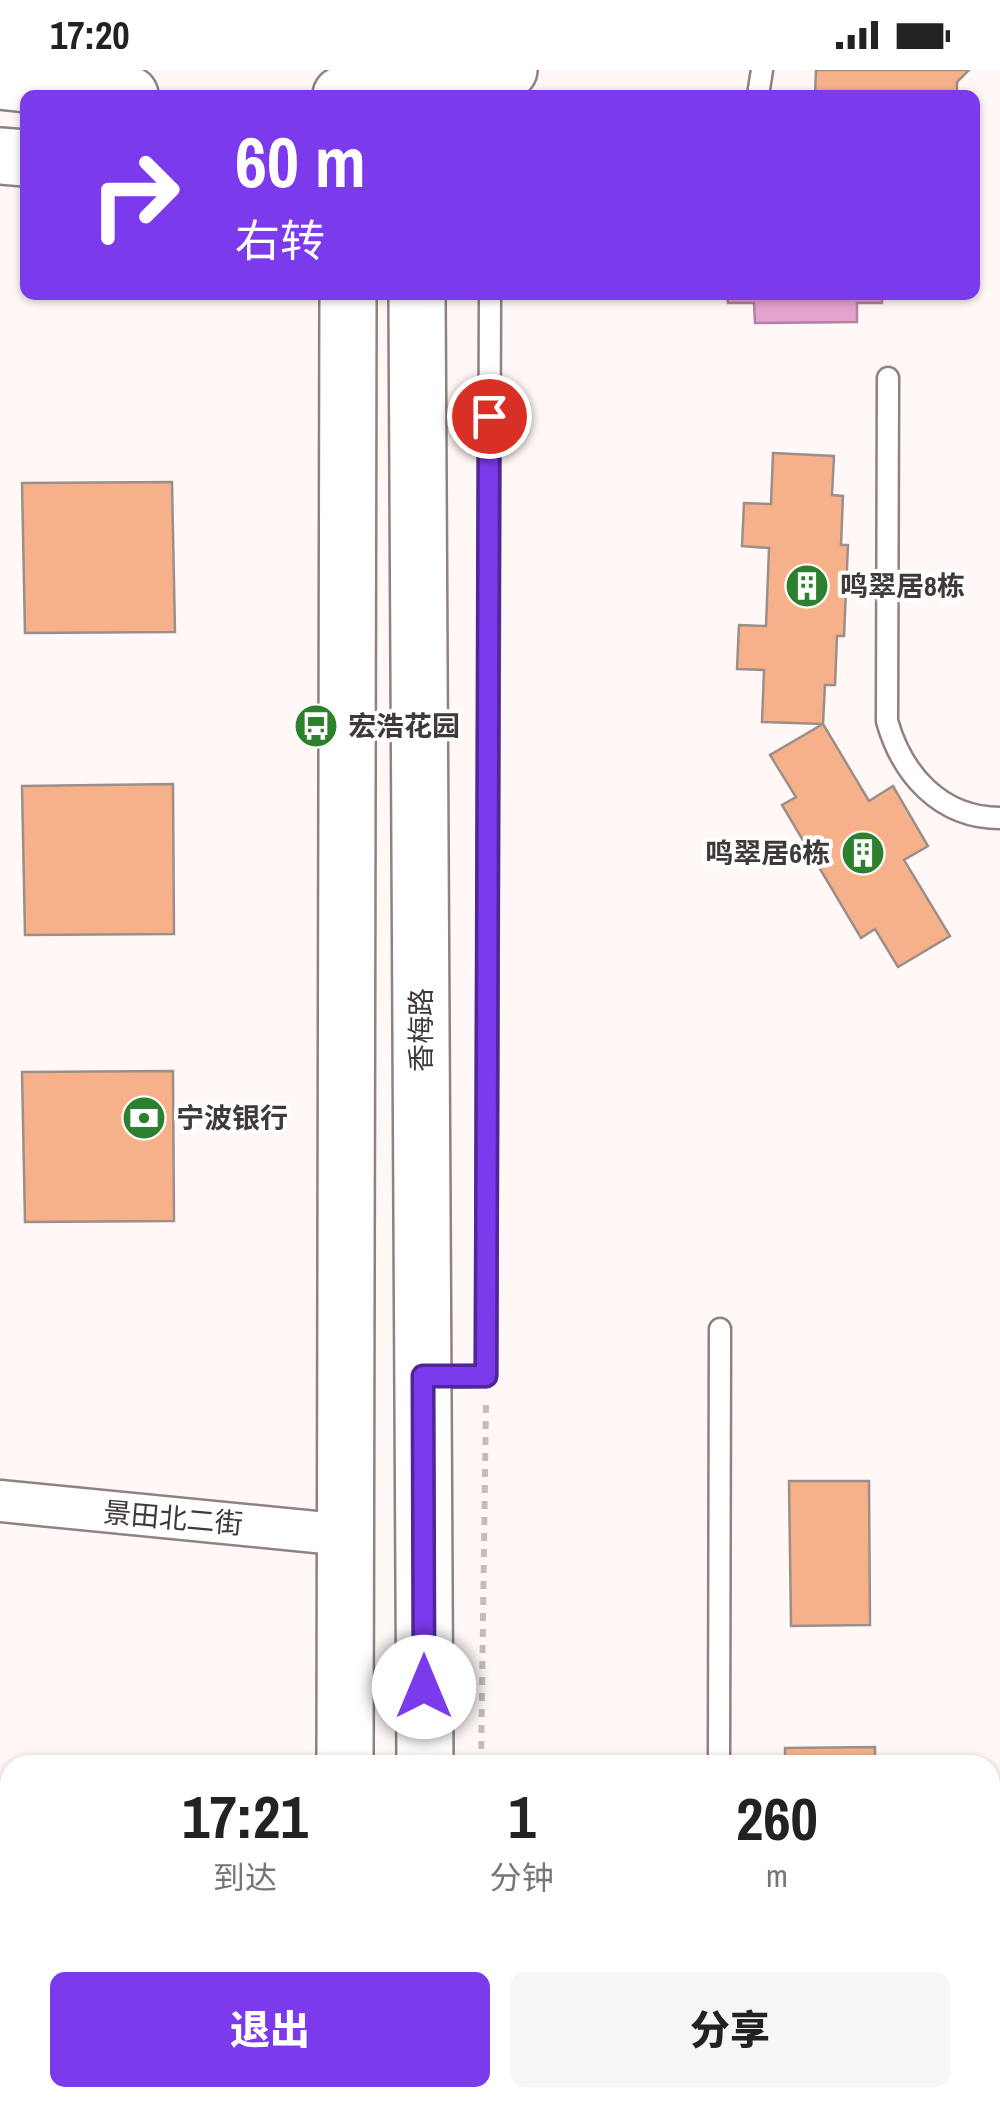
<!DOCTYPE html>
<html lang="zh">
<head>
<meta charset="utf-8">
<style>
  body { margin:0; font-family:"Archivo Narrow","Noto Sans SC",sans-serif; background:#f6f6f6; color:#222; height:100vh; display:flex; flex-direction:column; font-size:38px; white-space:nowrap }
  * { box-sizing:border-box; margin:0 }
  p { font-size:32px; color:#767676 }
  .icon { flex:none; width:55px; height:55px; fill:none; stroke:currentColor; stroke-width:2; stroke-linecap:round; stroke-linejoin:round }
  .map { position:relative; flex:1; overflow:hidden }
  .details { position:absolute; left:0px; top:1685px; width:1000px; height:352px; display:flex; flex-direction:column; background:#fff; border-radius:30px 30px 0 0; box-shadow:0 2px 8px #0004 }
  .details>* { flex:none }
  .guide { position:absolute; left:20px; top:20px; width:960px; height:210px; border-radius:15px; box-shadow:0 2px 8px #0004; background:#7c3aed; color:#fff; overflow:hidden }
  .pin { position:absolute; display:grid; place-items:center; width:85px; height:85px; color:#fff; margin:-42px; border:5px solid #fff; border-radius:50%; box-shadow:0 2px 10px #0007 }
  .me { position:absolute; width:110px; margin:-55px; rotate:0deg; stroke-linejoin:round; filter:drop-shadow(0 0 8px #0008) }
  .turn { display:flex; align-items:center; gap:35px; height:210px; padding:0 50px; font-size:45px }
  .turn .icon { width:130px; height:130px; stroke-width:2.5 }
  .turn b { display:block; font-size:70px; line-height:85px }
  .eta { display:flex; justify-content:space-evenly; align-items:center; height:170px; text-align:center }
  .eta b { font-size:60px; font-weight:800; line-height:70px }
  .cta { display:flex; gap:20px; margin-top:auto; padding:20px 50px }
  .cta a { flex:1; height:115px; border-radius:15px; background:#7c3aed; color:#fff; font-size:40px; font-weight:800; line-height:115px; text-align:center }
  .cta a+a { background:#f6f6f6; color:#222 }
  .status { display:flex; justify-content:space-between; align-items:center; height:70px; padding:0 50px; background:#fff; direction:ltr }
  .status svg { height:28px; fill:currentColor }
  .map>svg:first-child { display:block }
  .water { fill:#e4a2cf; stroke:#b282a2; stroke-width:2.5 }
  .building { fill:#f7b18a; stroke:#9c8f89; stroke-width:2.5 }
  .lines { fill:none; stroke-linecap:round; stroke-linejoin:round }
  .lane-casing { stroke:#908280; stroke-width:25 }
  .street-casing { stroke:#908280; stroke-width:45 }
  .primary-casing { stroke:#908280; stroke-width:60 }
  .path { stroke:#c3bcbb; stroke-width:6; stroke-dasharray:8 8; stroke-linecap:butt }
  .lane { stroke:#fff; stroke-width:20 }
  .street { stroke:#fff; stroke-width:40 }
  .primary { stroke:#fff; stroke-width:55 }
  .route-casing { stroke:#51269a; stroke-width:25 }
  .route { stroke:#7c3aed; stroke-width:18 }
  .labels { text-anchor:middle; stroke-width:8; stroke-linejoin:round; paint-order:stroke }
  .poi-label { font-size:28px; font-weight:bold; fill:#3f3938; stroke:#fff; text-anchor:start }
  .street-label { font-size:28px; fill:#3f3938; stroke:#fff }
</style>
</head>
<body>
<div class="status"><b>17:20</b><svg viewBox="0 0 49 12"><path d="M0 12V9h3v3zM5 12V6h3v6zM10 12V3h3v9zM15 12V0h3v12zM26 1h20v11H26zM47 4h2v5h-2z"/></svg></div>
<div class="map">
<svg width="1000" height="2036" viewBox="0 0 1000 2036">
  <rect width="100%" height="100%" fill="#fff8f7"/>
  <path class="water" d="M727,225H882V233H857V252L755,253L754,233H728Z"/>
  <path class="building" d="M816,0H969L957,12V25H815Z
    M773,383L834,386L832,425L843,426L841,475H848L844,566H837L835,615H825L823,654L762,652L764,600L737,599L739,555L766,556L769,478L742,476L744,433L771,434Z
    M172,412L175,562L25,563L22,413Z
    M823,654L869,731L893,716L928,776L904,790L950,866L898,897L875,859L861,868L782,735L796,727L770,685Z
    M173,714L174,864L25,865L22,716Z
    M173,1001L174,1151L25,1152L22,1002Z
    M789,1411H869L870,1555L791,1556Z
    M875,1677V1695H785V1678Z
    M49,1692L100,1693V1695H48Z
    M28,2028H180L179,2036H27Z"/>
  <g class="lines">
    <defs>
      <path id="lane" d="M758,25L762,0
        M888,308L887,651C902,704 940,748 1000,748
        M425,1307L486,1306L490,225
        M719,1695L720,1259
        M719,2036V2028"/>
      <path id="street" d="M0,1431L346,1465"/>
      <path id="primary" d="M0,11L130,25
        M341,25L398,0
        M427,25L449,0
        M487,25L509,0
        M0,86L25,88
        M417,225L425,1695
        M345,1695L348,225
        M426,2028V2036
        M344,2036V2028"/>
    </defs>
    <use href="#lane" class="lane-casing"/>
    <use href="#street" class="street-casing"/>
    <use href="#primary" class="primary-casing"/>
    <path class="path" d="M481,1695L486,1331
      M476,2036V2028"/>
    <use href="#lane" class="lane"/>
    <use href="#street" class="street"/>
    <use href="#primary" class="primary"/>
  </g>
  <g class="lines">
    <defs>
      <path id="route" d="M424,1617L423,1306H486L489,346"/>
    </defs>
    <use href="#route" class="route-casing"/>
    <use href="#route" class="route"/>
  </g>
  <defs>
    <symbol id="building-disc" viewBox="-11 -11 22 22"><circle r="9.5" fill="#2d802d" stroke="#fff"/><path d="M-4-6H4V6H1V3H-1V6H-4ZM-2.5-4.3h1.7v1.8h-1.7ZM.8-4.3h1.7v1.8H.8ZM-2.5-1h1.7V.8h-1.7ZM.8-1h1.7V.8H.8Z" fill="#fff"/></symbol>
    <symbol id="bus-disc" viewBox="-11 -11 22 22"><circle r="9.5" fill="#2d802d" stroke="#fff"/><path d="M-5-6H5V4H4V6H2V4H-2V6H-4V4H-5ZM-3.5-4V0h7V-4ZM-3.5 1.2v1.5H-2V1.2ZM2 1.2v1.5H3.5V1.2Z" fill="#fff"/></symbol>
    <symbol id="bank-disc" viewBox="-11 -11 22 22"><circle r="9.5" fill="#2d802d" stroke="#fff"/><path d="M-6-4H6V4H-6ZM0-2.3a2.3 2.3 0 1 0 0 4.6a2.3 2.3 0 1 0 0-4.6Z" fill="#fff"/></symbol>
  </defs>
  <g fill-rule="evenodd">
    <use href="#building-disc" x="782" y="491" width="50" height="50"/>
    <use href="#bus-disc" x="291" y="631" width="50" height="50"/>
    <use href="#building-disc" x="838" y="758" width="50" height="50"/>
    <use href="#bank-disc" x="119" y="1023" width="50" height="50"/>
  </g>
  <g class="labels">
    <g class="poi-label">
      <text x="840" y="526">鸣翠居8栋</text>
      <text x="348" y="666">宏浩花园</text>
      <text x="830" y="793" text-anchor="end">鸣翠居6栋</text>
      <text x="176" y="1058">宁波银行</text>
    </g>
    <g class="street-label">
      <text transform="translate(421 960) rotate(-90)" y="10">香梅路</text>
      <text transform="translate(173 1448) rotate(5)" y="10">景田北二街</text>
    </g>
  </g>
</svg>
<div class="pin" style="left:489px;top:346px;background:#d93025"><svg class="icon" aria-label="arrive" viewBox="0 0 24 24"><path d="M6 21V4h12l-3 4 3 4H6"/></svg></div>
<svg class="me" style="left:424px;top:1617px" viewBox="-20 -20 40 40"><circle r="19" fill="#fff"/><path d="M0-13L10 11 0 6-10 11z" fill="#7c3aed"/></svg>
<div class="guide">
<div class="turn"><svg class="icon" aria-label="right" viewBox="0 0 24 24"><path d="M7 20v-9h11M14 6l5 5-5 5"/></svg><div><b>60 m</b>右转</div></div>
</div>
<section class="details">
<div class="eta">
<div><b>17:21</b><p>到达</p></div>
<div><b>1</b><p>分钟</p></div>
<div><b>260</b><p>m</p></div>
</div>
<div class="cta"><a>退出</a><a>分享</a></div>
</section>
</div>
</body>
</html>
